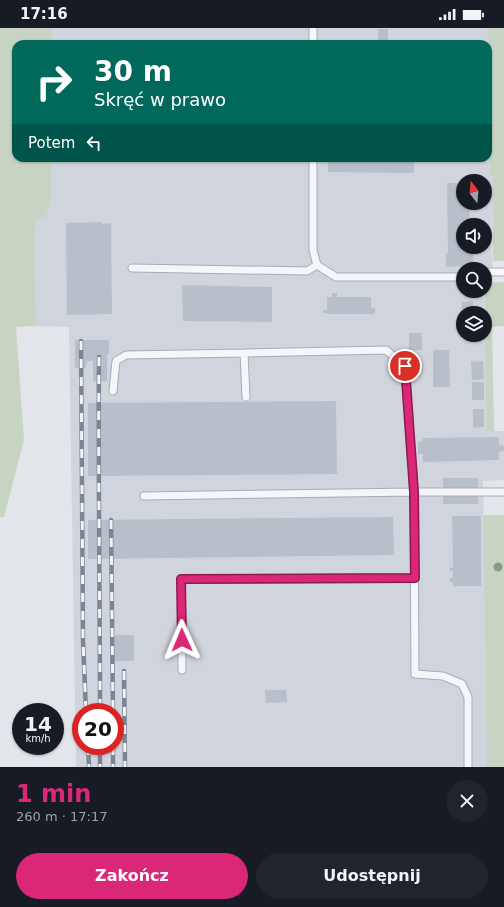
<!DOCTYPE html>
<html lang="pl">
<head>
<meta charset="utf-8">
<style>
  body { margin:0; font-family:"DejaVu Sans",sans-serif; background:#20242c; color:#f1f3f6; height:100vh; display:flex; flex-direction:column; font-size:15px; white-space:nowrap }
  * { box-sizing:border-box; margin:0 }
  p { font-size:13px; color:#9ea1a6 }
  .icon { flex:none; width:22px; height:22px; fill:none; stroke:currentColor; stroke-width:2; stroke-linecap:round; stroke-linejoin:round }
  .map { position:relative; height:739px; overflow:hidden }
  .details { display:flex; flex-direction:column; background:#171b24; flex:1 }
  .details>* { flex:none }
  .guide { position:absolute; left:12px; top:12px; width:480px; height:122px; border-radius:12px; box-shadow:0 1px 3px #0004; background:#00695c; color:#fff; overflow:hidden }
  .needle { width:26px; rotate:344deg }
  .buttons { position:absolute; left:456px; top:146px; display:grid; gap:8px }
  .buttons a { display:grid; place-items:center; width:36px; height:36px; border-radius:50%; background:#171b24; box-shadow:0 1px 3px #0004; font-size:20px }
  .speed { position:absolute; left:12px; top:675px; display:flex; gap:8px; font-size:20px; font-weight:700; text-align:center }
  .speed>* { display:grid; place-content:center; width:52px; height:52px; border-radius:50%; background:#171b24; box-shadow:0 1px 3px #0004; line-height:1 }
  .speed small { font-size:10px; font-weight:400 }
  .speed .limit { border:6px solid #d22; background:#fff; color:#111 }
  .pin { position:absolute; display:grid; place-items:center; width:34px; height:34px; color:#fff; margin:-17px; border:2px solid #fff; border-radius:50%; box-shadow:0 1px 4px #0007 }
  .me { position:absolute; width:44px; margin:-22px; rotate:359deg; stroke-linejoin:round; filter:drop-shadow(0 0 3px #0008) }
  .turn { display:flex; align-items:center; gap:14px; height:84px; padding:0 16px; font-size:18px }
  .turn .icon { width:52px; height:52px; stroke-width:2.5 }
  .turn b { display:block; font-size:28px; line-height:34px }
  .then { display:flex; align-items:center; height:38px; padding:0 16px; background:#0003; gap:8px; font-size:15px }
  .round { display:grid; place-items:center; flex:none; width:42px; height:42px; border-radius:21px; background:#20242c }
  .overview { display:flex; align-items:center; justify-content:space-between; height:68px; padding:0 16px }
  h1 { font-size:24px; font-weight:700; line-height:30px; color:#db2777 }
  .primary-button { display:flex; gap:8px; margin-top:auto; padding:8px 16px }
  .primary-button a { flex:1; height:46px; border-radius:24px; background:#db2777; color:#fff; font-size:16px; font-weight:700; line-height:46px; text-align:center }
  .primary-button a+a { background:#20242c; color:#f1f3f6 }
  .status { display:flex; justify-content:space-between; align-items:center; height:28px; padding:0 20px; background:#171b24; direction:ltr }
  .status svg { height:11px; fill:currentColor }
  .map>svg:first-child { display:block }
  .built { fill:#d0d4dc; fill-rule:evenodd }
  .green { fill:#c8d4c3 }
  .building { fill:#b9bfc8 }
  .lines { fill:none; stroke-linecap:round; stroke-linejoin:round }
  .service-casing { stroke:#a7acb5; stroke-width:9 }
  .service { stroke:#f5f6f9; stroke-width:7 }
  .rail-casing { stroke:#7b8594; stroke-width:4.5 }
  .rail { stroke:#f2f4f8; stroke-width:3; stroke-dasharray:9; stroke-linecap:butt }
  .tree { fill:#889b88 }
  .route-casing { stroke:#8e194d; stroke-width:10 }
  .route { stroke:#db2777; stroke-width:7 }
</style>
</head>
<body>
<div class="status"><b>17:16</b><svg viewBox="0 0 49 12"><path d="M0 12V9h3v3zM5 12V6h3v6zM10 12V3h3v9zM15 12V0h3v12zM26 1h20v11H26zM47 4h2v5h-2z"/></svg></div>
<div class="map">
<svg width="504" height="739" viewBox="0 0 504 739">
  <rect width="100%" height="100%" fill="#e2e5ea"/>
  <path class="built" d="M52,0H488L490,148H493L492,255H485V241H463V263H484V285H463V307H484L487,403H504V452L483,453L487,739H76L69,299L36,298L35,192L46,189L51,176V130H488V16H52ZM463,153H485V175H463ZM463,197H485V219H463ZM81,684H115V718H81Z"/>
  <path class="green" d="M0,0H52V16H16V130H51V175L46,189L35,192L36,298L16,299L24,412L4,489H0Z
    M488,0H504V233H493V148H490Z
    M504,254V298L492,299L494,404L487,403L484,307L485,255Z
    M483,487H504V739H487Z"/>
  <path class="building" d="M378,1H388V16H378Z
    M328,130H414V145L328,144Z
    M447,155H463V175H469L470,197H463V219H470V225H473L474,237L446,239V225H448Z
    M102,194V196L111,195L112,286L67,287L66,195Z
    M182,257L272,259V294L183,293Z
    M332,265H337V269H371V280H375V286H327V285H323V282H327V269H332Z
    M473,273V285H463V287H461L462,274Z
    M409,305H422V322H409Z
    M75,312H109V326H107V353H93V333H87L86,340H75Z
    M433,322H449L450,359H433Z
    M483,333L484,351L472,352L471,334Z
    M472,354H484V372H472Z
    M336,373L337,446L88,448V375Z
    M473,381H484V399L473,400Z
    M499,409V417L504,418V423L499,424V432L423,434V426H418V414L423,413V410Z
    M443,450H478V476H443Z
    M452,488H481V558H453V554H450V550H453V543H450V539L453,540Z
    M393,489L394,527L88,531V492Z
    M115,607H134V633H115Z
    M265,662H286L287,674L266,675Z"/>
  <g class="lines">
    <defs>
      <path id="service" d="M313,16V0
        M313,130V222L317,237L336,249H463
        M132,240L307,243L317,237
        M485,244H504
        M113,363L116,333L126,327L244,325
        M246,369L244,325L386,322L405,338L414,464H504
        M144,468L414,464L415,646L443,648L462,656L468,669V739
        M182,642L181,551L415,550"/>
    </defs>
    <use href="#service" class="service-casing"/>
    <use href="#service" class="service"/>
    <defs>
      <path id="rail" d="M81,313L83,613L86,684
        M99,329C98,447 100,566 100,684
        M111,492L113,684
        M124,643L125,739
        M88,718L89,739
        M100,718V739
        M113,718V739"/>
    </defs>
    <use href="#rail" class="rail-casing"/>
    <use href="#rail" class="rail"/>
  </g>
  <circle class="tree" cx="498" cy="539" r="4.5"/>
  <g class="lines">
    <defs>
      <path id="route" d="M182,612L181,551L415,550L414,464L405,338"/>
    </defs>
    <use href="#route" class="route-casing"/>
    <use href="#route" class="route"/>
  </g>
</svg>
<div class="buttons">
<a><svg class="needle" viewBox="-14 -14 28 28"><path d="M0-13l5 13h-10z" fill="#e53935"/><path d="M0 13l5-13h-10z" fill="#9ea1a6"/></svg></a>
<a><svg class="icon" aria-label="sound" viewBox="0 0 24 24"><path d="M4 9h4l5-4v14l-5-4H4zM17 9q2 3 0 6"/></svg></a>
<a><svg class="icon" aria-label="search" viewBox="0 0 24 24"><circle cx="10" cy="10" r="6"/><path d="M15 15l6 6"/></svg></a>
<a><svg class="icon" aria-label="layers" viewBox="0 0 24 24"><path d="M12 4l9 5-9 5-9-5zM3 14l9 5 9-5"/></svg></a>
</div>
<div class="speed"><div>14<small>km/h</small></div><div class="limit">20</div></div>
<div class="pin" style="left:405px;top:338px;background:#d93025"><svg class="icon" aria-label="arrive" viewBox="0 0 24 24"><path d="M6 21V4h12l-3 4 3 4H6"/></svg></div>
<svg class="me" style="left:182px;top:612px" viewBox="-20 -20 40 40"><path d="M0-17L14 15 0 8-14 15z" fill="#db2777" stroke="#fff" stroke-width="4"/></svg>
<div class="guide">
<div class="turn"><svg class="icon" aria-label="right" viewBox="0 0 24 24"><path d="M7 20v-9h11M14 6l5 5-5 5"/></svg><div><b>30 m</b>Skręć w prawo</div></div>
<div class="then">Potem<svg class="icon" aria-label="left" viewBox="0 0 24 24"><path d="M17 20v-9H6M10 6l-5 5 5 5"/></svg></div>
</div>
</div>
<section class="details">
<div class="overview"><div><h1>1 min</h1><p>260 m · 17:17</p></div><a class="round"><svg class="icon" aria-label="close" viewBox="0 0 24 24"><path d="M6 6l12 12M18 6L6 18"/></svg></a></div>
<div class="primary-button"><a>Zakończ</a><a>Udostępnij</a></div>
</section>
</body>
</html>
